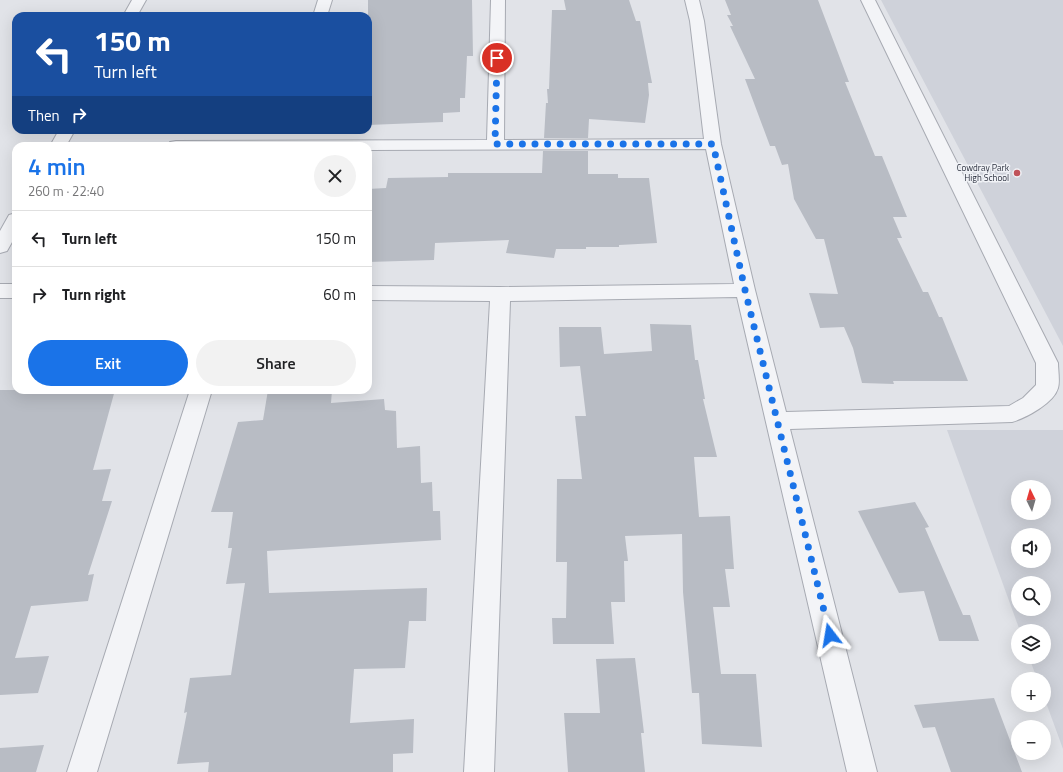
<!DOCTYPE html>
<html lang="en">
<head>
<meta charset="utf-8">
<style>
  body { margin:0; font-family:"Titillium Web",sans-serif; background:#f2f2f2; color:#202124; height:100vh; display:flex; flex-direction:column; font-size:15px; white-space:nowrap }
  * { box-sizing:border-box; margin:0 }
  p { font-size:13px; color:#757577 }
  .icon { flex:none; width:22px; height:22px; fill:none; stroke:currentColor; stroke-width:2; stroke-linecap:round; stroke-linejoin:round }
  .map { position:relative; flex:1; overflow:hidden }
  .panel { position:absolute; left:12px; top:142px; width:360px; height:252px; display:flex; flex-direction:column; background:#fff; border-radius:12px; box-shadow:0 4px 16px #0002 }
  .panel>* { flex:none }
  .top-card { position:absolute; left:12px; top:12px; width:360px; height:122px; border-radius:12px; box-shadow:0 4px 16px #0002; background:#1a4fa0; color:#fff; overflow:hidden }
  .needle { width:26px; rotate:355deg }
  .fabs { position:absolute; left:1011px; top:480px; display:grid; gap:8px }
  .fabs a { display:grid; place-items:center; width:40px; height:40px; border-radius:50%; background:#fff; box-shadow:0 4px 16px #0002; font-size:20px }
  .pin { position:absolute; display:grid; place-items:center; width:34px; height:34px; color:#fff; margin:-17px; border:2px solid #fff; border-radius:50%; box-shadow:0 1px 4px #0007 }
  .me { position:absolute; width:44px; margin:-22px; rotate:346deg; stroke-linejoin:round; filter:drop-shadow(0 0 3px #0008) }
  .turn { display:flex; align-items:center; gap:14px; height:84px; padding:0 16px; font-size:18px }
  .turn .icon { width:52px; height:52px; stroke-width:2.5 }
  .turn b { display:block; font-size:28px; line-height:34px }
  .then { display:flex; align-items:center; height:38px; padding:0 16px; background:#0003; gap:8px; font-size:15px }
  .round { display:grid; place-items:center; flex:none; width:42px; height:42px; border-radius:21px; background:#f2f2f2 }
  .overview { display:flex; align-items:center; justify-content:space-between; height:68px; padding:0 16px }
  h1 { font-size:24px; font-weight:600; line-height:30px; color:#1a73e8 }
  .cta { display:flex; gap:8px; margin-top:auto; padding:8px 16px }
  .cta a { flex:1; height:46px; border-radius:24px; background:#1a73e8; color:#fff; font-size:16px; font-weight:600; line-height:46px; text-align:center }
  .cta a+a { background:#f2f2f2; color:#202124 }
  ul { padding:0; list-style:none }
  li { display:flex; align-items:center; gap:12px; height:56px; padding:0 16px; border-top:1px solid #e0e0e0 }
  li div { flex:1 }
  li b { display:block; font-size:15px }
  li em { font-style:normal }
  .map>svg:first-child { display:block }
  .built { fill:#cfd2da; fill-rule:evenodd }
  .building { fill:#b8bcc4 }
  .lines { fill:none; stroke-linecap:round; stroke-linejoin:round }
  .minor-casing { stroke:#a7aab2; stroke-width:2 }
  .minor { fill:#f3f4f7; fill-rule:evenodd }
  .route { stroke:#1a73e8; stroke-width:7; stroke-dasharray:0 12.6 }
  .poi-dot { fill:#c05259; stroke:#f0f2f6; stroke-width:1.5 }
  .labels { text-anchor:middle; stroke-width:3; stroke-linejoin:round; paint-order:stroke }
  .far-poi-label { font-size:9px; fill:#2b303e; stroke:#f0f2f6; text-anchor:end }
</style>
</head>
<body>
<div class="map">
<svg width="1063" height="772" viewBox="0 0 1063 772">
  <rect width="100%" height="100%" fill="#e1e3e8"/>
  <path class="built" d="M881,0H1063V346Z
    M947,430H1063V749L1044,697V679H1037L1029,657H1044V631H1020ZM1018,487H1044V513H1018ZM1018,535H1044V561H1018ZM1018,583H1044V609H1018Z"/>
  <path class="building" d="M368,0H472L473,56H467L465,98H460V112L443,113V122L368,125Z
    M564,0H629L636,21H640L652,83H648L649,95L645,123L589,119L588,138H544L546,103H548L547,89H549L552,10H566Z
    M725,0H818L849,82H845L875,156H882L907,217H893L902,238H897L923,292H928L939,317H942L968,381H893L894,384L862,383L853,348L844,327L820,328L809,293L838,294L824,239H816L794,199L788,164L782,165L775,146H770L745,79H755L730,26H733L727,15H731Z
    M543,151H588V174H618V178H649L657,243L619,245V247H586V249H556L554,258L506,253L509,240L435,243L434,260L368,262V189L386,188L388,178L448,177V173H542Z
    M650,324L691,325L695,360H698L705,399H703L717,457H694L699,517L730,516L734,569H725L730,607H713L721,674H756L762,747L702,744L699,693H692L683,592L682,534L625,536L628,561H624L625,602H611L614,644H553L552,618H566L567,562H556L557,479H582L575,416H586L580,366L560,367L559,327H601L604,354L652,351Z
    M0,390H115L93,470L111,469L102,501H112L88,575L94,574L88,601L31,606L15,658L49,656L38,693L0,695Z
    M268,390H332L331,403L384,399L385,410L396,411L397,448L420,446L421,483L432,482L433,511H440L441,540L267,551L269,593L427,588L426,621H409L405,668L354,669L350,723L414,719L413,753L393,754V772H208L209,762L177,764L187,712L184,713L190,678L231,675L245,583L226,584L232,548H228L233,512H211L238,422L263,420Z
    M915,502L929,527L925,528L963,615H970L979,641H939L924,591L899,593L858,511Z
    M635,658L644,733H641L645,772H568L564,713H600L596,659Z
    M994,698L1022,772H951L935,727L923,728L914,705Z
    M44,745L36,772H0V748Z"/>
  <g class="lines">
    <defs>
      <path id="minor" d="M132,0H146L137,16H123Z
        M318,0H332L327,16H313Z
        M491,0H505L504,140L704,139L690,21L685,0H699L704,21L721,144L755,290L786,412L1009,406L1023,398L1036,385V363L861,0H875L1058,363C1058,370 1060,381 1058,388C1054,403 1026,418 1012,422L790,429L877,772H847L737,297L510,301L494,772H464L490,301L368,300V286L500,287L734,284L706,149L368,150V146H168L170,142L176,141L487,140Z
        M59,130H75L66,146H50Z
        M16,213V235L7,251L0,253V231L9,215Z
        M0,284H16V298H0Z
        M190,390H212L97,772H67Z"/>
    </defs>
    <use href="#minor" class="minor-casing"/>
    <use href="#minor" class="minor"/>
  </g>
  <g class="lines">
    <path class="route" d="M497,58L495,144H713L745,290L830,635"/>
  </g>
  <circle class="poi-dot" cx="1017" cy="173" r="4"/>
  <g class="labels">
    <g class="far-poi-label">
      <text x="1009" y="171">Cowdray Park<tspan x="1009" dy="10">High School</tspan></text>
    </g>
  </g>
</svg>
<div class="fabs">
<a><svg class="needle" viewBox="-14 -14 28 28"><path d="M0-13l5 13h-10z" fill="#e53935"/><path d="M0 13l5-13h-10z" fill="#757577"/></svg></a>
<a><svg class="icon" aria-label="sound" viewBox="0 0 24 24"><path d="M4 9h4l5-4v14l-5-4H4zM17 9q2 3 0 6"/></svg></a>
<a><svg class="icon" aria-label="search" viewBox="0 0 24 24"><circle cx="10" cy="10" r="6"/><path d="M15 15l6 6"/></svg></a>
<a><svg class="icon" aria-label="layers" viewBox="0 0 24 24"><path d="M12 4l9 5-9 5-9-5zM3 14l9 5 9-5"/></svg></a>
<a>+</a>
<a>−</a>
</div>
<div class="pin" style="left:497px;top:58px;background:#d93025"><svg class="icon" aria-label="arrive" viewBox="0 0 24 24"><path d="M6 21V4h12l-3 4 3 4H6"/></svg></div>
<svg class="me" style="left:830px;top:635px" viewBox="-20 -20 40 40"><path d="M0-17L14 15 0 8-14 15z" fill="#1a73e8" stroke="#fff" stroke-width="4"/></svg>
<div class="top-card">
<div class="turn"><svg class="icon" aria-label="left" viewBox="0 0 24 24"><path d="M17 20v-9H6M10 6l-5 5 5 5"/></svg><div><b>150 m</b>Turn left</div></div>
<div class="then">Then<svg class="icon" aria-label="right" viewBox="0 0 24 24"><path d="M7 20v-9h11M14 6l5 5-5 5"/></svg></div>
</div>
<section class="panel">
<div class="overview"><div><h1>4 min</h1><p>260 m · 22:40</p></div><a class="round"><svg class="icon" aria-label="close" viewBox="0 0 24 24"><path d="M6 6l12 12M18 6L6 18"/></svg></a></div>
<ul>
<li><svg class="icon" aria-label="left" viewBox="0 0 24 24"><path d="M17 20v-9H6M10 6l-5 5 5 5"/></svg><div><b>Turn left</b></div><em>150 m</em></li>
<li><svg class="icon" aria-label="right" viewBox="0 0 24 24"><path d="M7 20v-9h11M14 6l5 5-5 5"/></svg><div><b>Turn right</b></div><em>60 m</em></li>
</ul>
<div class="cta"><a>Exit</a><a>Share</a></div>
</section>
</div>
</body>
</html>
